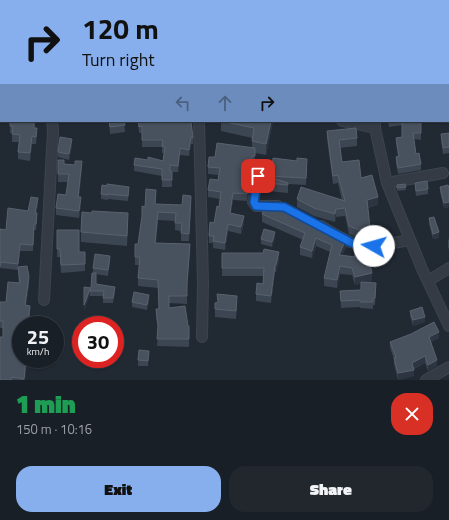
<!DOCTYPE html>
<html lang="en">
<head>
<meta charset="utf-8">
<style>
  body { margin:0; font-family:"Titillium Web",sans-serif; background:#22272e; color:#f1f3f6; height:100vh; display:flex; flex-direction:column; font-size:15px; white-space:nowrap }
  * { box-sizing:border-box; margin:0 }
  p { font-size:13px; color:#9fa2a7 }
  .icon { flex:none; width:22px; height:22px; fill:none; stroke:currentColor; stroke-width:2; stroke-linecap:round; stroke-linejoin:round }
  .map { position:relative; height:380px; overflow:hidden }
  .sheet { display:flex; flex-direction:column; background:#191f26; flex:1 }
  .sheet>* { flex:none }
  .hud { position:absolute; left:0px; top:0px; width:449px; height:122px; box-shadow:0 1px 3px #0004,0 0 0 1px #373d43; background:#87afed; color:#111; overflow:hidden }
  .speed { position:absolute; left:12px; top:316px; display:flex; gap:8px; font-size:20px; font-weight:700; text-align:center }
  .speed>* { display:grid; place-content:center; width:52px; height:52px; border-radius:50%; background:#191f26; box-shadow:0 1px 3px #0004,0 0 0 1px #373d43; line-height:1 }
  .speed small { font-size:10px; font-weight:400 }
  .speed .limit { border:6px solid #d22; background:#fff; color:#111 }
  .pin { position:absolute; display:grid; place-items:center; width:34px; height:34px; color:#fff; margin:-17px; border-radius:8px; box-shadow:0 2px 6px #0006 }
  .me { position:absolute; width:44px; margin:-22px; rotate:277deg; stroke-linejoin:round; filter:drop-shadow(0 0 3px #0008) }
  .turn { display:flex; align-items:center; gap:14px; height:84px; padding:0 16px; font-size:18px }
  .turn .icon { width:52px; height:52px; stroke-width:2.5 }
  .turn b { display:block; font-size:28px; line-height:34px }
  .lanes { display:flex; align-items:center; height:38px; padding:0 16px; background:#0003; justify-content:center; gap:20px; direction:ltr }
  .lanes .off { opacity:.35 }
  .round { display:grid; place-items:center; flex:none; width:42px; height:42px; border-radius:16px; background:#22272e }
  .headline { display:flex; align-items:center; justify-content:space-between; height:68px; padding:0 16px }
  h1 { font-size:24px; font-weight:800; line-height:30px; color:#1e9e55 }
  .primary-button { display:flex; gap:8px; margin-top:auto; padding:8px 16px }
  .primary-button a { flex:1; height:46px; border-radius:16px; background:#87afed; color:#111; font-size:16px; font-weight:800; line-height:46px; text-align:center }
  .primary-button a+a { background:#22272e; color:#f1f3f6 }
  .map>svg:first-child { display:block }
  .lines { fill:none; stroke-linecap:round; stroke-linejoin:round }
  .minor-casing { stroke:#3d444e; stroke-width:12 }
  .minor { stroke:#343b44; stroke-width:10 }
  .wall { fill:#3c4552 }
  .shaded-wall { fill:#2c3541 }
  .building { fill:#48515e; stroke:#58616e }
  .route-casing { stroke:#114b97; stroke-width:10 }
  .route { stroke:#1a73e8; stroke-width:7 }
</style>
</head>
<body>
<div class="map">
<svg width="449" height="380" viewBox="0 0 449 380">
  <rect width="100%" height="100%" fill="#212933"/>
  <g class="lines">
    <defs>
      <path id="minor" d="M201,0L207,1
        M47,1V0
        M301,1V0
        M379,1V0
        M199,121L203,283L202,337
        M342,121L375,128
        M375,121V128L387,183L422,269L449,326
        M258,176L253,202L256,206H278
        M387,183L443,173
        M321,226C331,232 343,240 354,243C372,249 392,243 410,240
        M428,281L449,268
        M44,300L53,130L52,121
        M426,380L449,367"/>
    </defs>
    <use href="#minor" class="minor-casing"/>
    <use href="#minor" class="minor"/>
  </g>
  <path class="wall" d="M252,0H295V1H252Z
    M0,32H1V100H0Z
    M448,45H449V78H448Z
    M10,121H36V123H35L34,128L37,135L36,144H32L30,161L18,159V152L19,142H12V133H10Z
    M109,121H124L125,132L110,134Z
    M137,121H191L193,138V144H191L189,156L180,155L178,172H172V187H162V176L134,171V165L148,160L163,161L164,153H162V147H142V133H139L138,122Z
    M221,121H273L266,155L255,153V163H252V175L247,201L233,200L231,213L244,223L241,234L228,231L225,250L213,248V243H209V236L219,207L220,199L208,197V190L218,180L219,175L208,174V167L215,157L252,147V138L221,131Z
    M388,121H421V140L414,139L416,154L421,164V170L398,174L396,163V157L398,156L396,144V138L402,137V125L389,127Z
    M327,131L357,138V146L340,148L342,162L361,178L378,205L368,208L370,230L382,232V238H370L369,235L359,238L349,234L345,216L336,217L335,222L314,216L297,207V199L342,201L338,183L333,184L327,139Z
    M449,133V153L443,154L441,139V134Z
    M72,145L69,160L58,157V152Z
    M58,160L64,164L82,168L79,197L81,204L79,218L56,215V208L66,195L68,182H58Z
    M307,166L306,185L288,184V193L267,191V183L272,167Z
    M415,183L428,189V194L416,196L415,188Z
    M405,184L406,190L397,191V185Z
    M440,187L449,188V207L444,208L440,192Z
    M129,192L128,201L108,199V200L101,199V194Z
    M156,197L155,204L182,205L191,203L189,241H181V231L175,230V221L158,220L156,243L190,251L187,289V304L169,303V308L188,326H189V347L157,346L158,330L156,317V309H159L158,288L138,286V278L139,265H135V244H138Z
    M38,205L36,213L37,220L36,230H34L33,251H20L18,267L29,284L26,305L30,313L29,323L21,325L27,359L25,380H0L3,337V328H0V302H6L19,283L18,274V267V270L0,268V229L6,230L28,211Z
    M262,214L346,247L342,255L354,257V248L389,263L370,267L372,281L365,282L376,290L375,305H373V309L360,308V307L341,308L340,291L361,290V283L355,285L352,275L340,274L337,288L324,286V278L330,252L316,246L312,258L300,255V247L303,240L262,222Z
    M429,218L439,238L433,239L429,224Z
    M128,224L127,246L81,242V232Z
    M57,230L79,252L85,264V271L61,273L60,257H57Z
    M275,238L272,247L261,244V239Z
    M449,239V249L448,248V240Z
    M222,253L279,260L276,272H275L271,303L256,301V294L263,284L264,276H222Z
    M110,261L108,276L96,274V284L115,292L113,303H103V296H90V294L84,310V287L91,288L93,273V268Z
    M149,300L147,310L132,307V302Z
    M237,304L236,319L215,317V309Z
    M410,311L425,322L413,326L410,316Z
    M439,338L431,342L437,366L428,371L425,363L414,369V376L398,380L394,364V359L390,348V342Z
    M149,351L148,366H138V360Z"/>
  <path class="shaded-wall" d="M448,30H449V36L448,37Z
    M271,121H273L266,155V144Z
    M32,136V144L30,161V153Z
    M191,137V144L189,156V150Z
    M72,139V145L69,160V154Z
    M180,148V155L178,172V166Z
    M252,156V175L247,201V194Z
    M82,161V168L78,204V197Z
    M233,193V200L230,220V213Z
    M81,197V204L79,218V211Z
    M378,197V205L367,208V200Z
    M38,198V205L35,220V213Z
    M449,202V207L444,208V203Z
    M336,209V217L335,222V214Z
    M158,212V220L155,251V243Z
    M128,213V224L127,246V236Z
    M244,216V223L241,234V227Z
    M228,224V231L225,250V243Z
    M370,227V233L369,231V235L359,238V230Z
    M275,232V238L272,247V242Z
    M439,232V238L433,239V234Z
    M316,238V246L312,258V251Z
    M346,239V247L339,263V255Z
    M20,244V251L18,270V264Z
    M190,244V251L187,291V283Z
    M279,252V260L276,272V265Z
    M389,255V263L369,268V260Z
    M275,265V272L271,303V296Z
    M340,266V274L337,288V280Z
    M372,273V281L355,285V277Z
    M29,277V284L25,312V305Z
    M90,289V294L84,310V305Z
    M149,295V300L147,310V305Z
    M237,296V304L236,319V311Z
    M30,306V313L29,325H28Z
    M425,317V322L413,326V320Z
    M439,332V338L429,343V337Z
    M425,356V363L412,369V363Z
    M26,359L27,362L25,380H24Z
    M437,360V366L428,371V365Z
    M414,370V376L398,380V373Z"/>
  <path class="building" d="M116,0H129V1H116Z
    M252,0H281L280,1H252Z
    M309,0H323V1H309Z
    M362,0H369L368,1H362Z
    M388,0H411V1H388Z
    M449,0V22L448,21V1Z
    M448,24H449V30H448Z
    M0,32H1V93H0Z
    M448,45H449V71L448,72Z
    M10,121H34V128H37L36,137L32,136L30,153L18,152L20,135L12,134L13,126H10Z
    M109,121H124L125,125L110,127Z
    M138,121H191L193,138L191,137L189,150L180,148L178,166L170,165V171L172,172V180H162V169L134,165L135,158L148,160V157L163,161L165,147L162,146L163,140H142V126L139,127Z
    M221,121H271L266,144L252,141L254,128Z
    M402,121H421V133H413L416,154L419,153L421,164L398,168L396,157L399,156L396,138L402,137Z
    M356,128L357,138L339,140L342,162L359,160L361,178L372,175L378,197L367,200L370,227L359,230L349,226L345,208L336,209L335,214L314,208L297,199L301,187L345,201L338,175L333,176L327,131Z
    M449,133V147L443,148L441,134Z
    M60,137L72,139L69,154L58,152Z
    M217,143L255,148V156H252V168L247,194L233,193L230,213L244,216L241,227L228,224L225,243L213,241L214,236H209L210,222L214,223L217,206L219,207L221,192L208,190L210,179L218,180L220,168L208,167L209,157H215Z
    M273,158L297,161V158L307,159L306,178L267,176L268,167H272Z
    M58,160H64V164L75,165V161H82L78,197H81L79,211L56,208L58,194L66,195L69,174H58Z
    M267,176L288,183V185L267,183Z
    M427,181L428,189L416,191L415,183Z
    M107,184L129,187L128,196L108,194V195L101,194L102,185L107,186Z
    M405,184L406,187L397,188V185Z
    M448,185L449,188V202L444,203L440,187Z
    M146,189L156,190L155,204L182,205L183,195L191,196L189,234L181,233L182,223H175L176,213L158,212L155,243L190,244L187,283V296H169V308L185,306L188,326H189V339H157L158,326L156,309H159L158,280L138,278L140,257H135V244H138L142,216V206L145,207Z
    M31,197L38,198L35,213H37L36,224H34L33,245L20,244L18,264L0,262V266V229L6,230L8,208L28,211Z
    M266,205L285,207L346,239L339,255L356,257L354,248L373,243L387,242L389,255L369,260L372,273L355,277L352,268L340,266L337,280L324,278L332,245L316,238L312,251L300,247L305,233L262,214Z
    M92,211L128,213L127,236L81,232L82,212L92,213Z
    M434,217L439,232L433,234L429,218Z
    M381,228L382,232L370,233L369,231Z
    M264,229L275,232L272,242L261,239Z
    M57,230H79V252H85V264L61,265L60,249H57Z
    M264,249L279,252L276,265H275L271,296L256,294L257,283L263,284L264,268H222V253H263Z
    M95,254L110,256L108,270L93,268Z
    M27,266L29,277L25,305L30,306L28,323H30V325H21V359H26L24,379L12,377L11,380H0V337H3V321H0V302H6L8,282L20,283L18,267Z
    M92,273H96V284L115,287L113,298H103L104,291H90V289L84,305V287L91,288Z
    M361,282L376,283L375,298H373V302H360V300L341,301L340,291L361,290Z
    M134,292L149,295L147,305L132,302Z
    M217,294L237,296L236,311L215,309V303L218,302Z
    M422,307L425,317L413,320L410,311Z
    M434,322L439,332L429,337L437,360L428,365L425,356L412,363L414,370L398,373L394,358L396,357L390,342L411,334Z
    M139,350L149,351L148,361L138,360Z"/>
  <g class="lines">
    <defs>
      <path id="route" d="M258,176L254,202L256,206L284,207L352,243L374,246"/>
    </defs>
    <use href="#route" class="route-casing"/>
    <use href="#route" class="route"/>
  </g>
</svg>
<div class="speed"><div>25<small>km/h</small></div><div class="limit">30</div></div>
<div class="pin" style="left:258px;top:176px;background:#d93025"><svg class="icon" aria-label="arrive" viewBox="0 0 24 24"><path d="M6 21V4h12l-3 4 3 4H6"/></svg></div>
<svg class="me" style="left:374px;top:246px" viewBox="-20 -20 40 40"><circle r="19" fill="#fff"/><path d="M0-13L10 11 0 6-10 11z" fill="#1a73e8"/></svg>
<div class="hud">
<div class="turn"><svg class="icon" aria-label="right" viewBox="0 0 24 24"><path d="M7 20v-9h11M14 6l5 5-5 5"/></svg><div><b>120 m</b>Turn right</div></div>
<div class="lanes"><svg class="icon off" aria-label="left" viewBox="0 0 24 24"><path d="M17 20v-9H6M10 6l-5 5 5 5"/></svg><svg class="icon off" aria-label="ahead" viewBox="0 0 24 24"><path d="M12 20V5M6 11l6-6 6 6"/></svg><svg class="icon" aria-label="right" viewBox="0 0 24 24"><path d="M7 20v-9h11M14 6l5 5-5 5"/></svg></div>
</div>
</div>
<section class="sheet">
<div class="headline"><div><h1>1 min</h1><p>150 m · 10:16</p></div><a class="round" style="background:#d93025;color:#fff"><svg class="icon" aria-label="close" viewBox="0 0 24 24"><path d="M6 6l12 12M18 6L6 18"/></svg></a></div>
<div class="primary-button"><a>Exit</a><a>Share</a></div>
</section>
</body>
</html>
